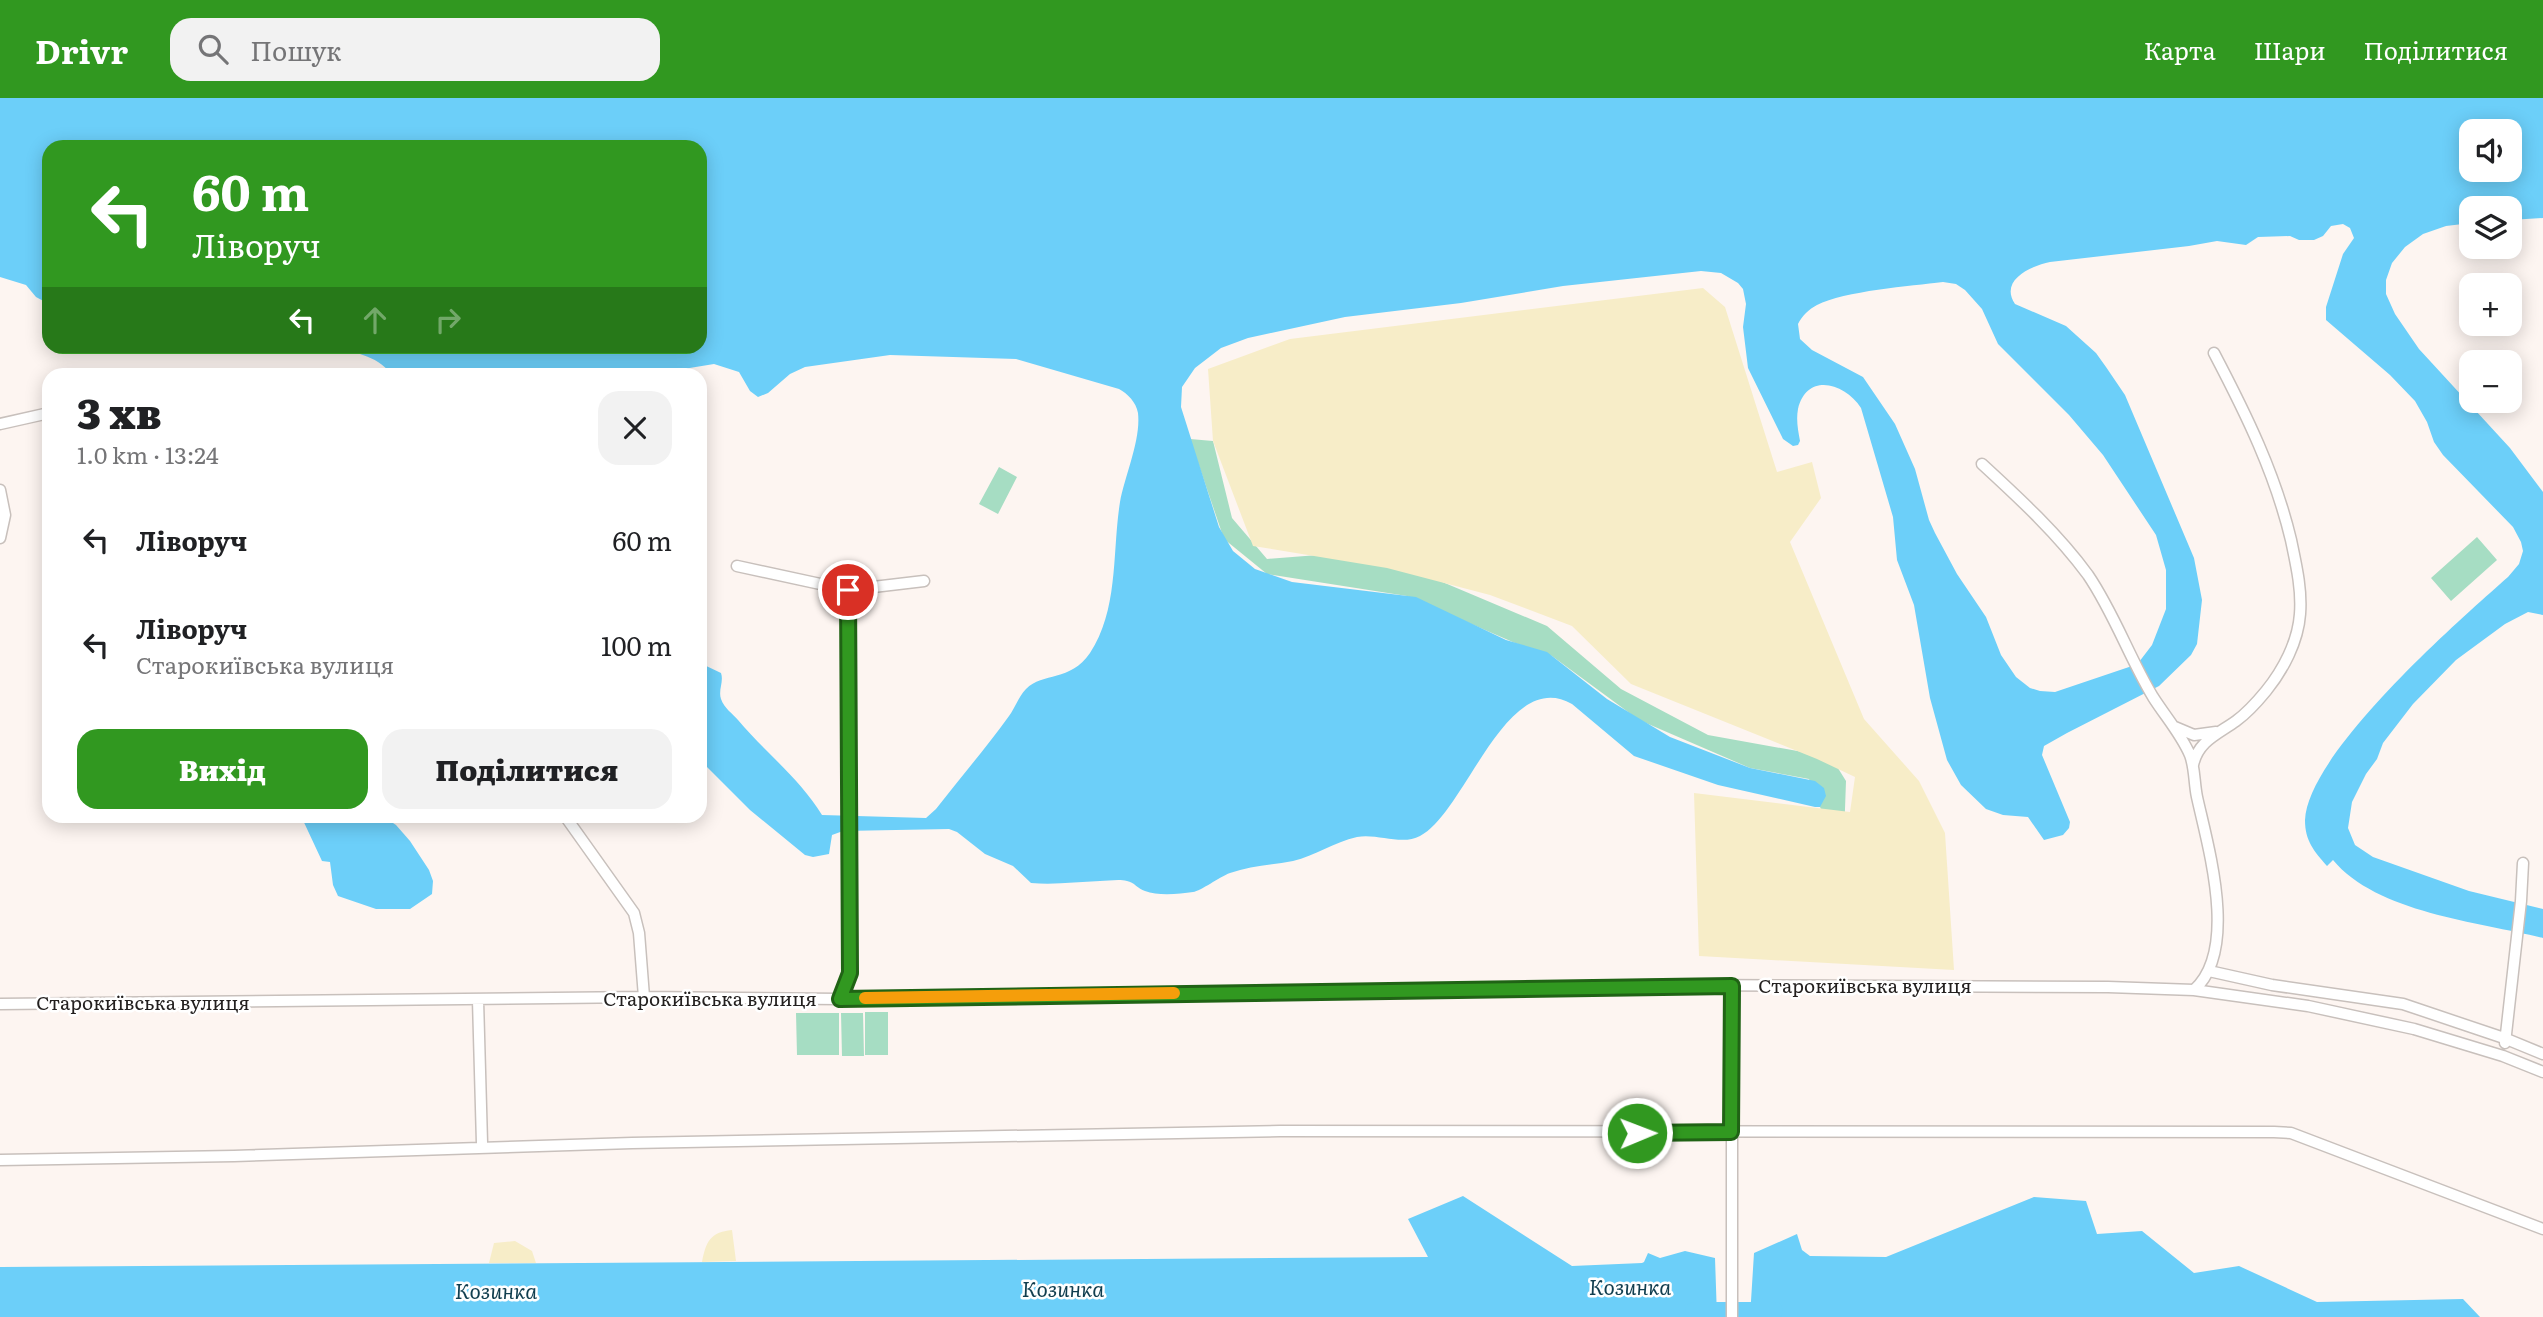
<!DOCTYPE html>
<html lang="uk">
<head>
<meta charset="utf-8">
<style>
  body { margin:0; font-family:Literata,serif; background:#f2f2f2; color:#202124; height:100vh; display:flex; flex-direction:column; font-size:26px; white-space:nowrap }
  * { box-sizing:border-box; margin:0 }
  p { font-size:23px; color:#757577 }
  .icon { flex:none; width:38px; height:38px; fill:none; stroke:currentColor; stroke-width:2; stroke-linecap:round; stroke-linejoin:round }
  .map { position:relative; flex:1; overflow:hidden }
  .side { position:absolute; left:42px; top:270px; width:665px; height:455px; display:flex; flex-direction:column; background:#fff; border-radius:21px; box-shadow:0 4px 18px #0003 }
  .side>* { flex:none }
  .guide { position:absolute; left:42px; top:42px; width:665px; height:214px; border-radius:21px; box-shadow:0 4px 18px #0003; background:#319820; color:#fff; overflow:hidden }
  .controls { position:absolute; left:2459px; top:21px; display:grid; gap:14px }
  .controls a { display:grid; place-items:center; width:63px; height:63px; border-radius:14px; background:#fff; box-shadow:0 4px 18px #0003; font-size:35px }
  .pin { position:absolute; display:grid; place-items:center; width:60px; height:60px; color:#fff; margin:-30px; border:4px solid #fff; border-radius:50%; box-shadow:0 2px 7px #0007 }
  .me { position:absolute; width:77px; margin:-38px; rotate:89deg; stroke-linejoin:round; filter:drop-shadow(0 0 5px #0008) }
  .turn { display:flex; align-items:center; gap:24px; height:147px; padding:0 35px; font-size:32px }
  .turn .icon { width:91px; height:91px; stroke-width:2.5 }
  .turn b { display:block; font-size:49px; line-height:60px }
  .lanes { display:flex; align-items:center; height:66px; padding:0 35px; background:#0003; justify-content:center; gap:35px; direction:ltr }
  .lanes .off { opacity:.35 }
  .round { display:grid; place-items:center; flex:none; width:74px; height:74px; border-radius:21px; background:#f2f2f2 }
  .summary { display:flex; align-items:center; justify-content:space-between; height:119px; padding:0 35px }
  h1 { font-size:42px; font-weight:800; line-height:52px }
  .cta { display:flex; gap:14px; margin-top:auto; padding:14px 35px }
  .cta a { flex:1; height:80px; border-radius:21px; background:#319820; color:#fff; font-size:28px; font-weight:800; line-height:80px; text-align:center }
  .cta a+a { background:#f2f2f2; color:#202124 }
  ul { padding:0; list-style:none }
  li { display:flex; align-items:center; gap:21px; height:105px; padding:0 35px }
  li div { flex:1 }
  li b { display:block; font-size:26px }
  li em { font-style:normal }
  header { display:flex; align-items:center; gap:42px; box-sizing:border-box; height:98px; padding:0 35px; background:#319820; color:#fff }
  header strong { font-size:33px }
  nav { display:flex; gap:38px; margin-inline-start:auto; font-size:24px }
  .search { width:490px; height:63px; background:#f2f2f2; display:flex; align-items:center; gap:18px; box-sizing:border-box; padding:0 24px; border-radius:21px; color:#757577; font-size:26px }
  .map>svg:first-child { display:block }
  .green { fill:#a6ddc3 }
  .sand { fill:#f7edc8 }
  .water { fill:#6ccff9; fill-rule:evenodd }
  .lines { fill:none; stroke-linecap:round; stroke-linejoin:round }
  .river { stroke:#6ccff9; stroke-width:18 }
  .minor-casing { stroke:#c8c0bc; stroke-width:13 }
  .minor { stroke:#fff; stroke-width:10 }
  .route-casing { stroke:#206315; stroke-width:18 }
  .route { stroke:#319820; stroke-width:12 }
  .slow { stroke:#f59e0b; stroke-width:12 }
  .labels { text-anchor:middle; stroke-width:5; stroke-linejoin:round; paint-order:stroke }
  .street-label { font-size:19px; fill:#23201f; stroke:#fff }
  .water-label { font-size:21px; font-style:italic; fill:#113e4f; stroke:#fff }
</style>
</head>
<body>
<header>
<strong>Drivr</strong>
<div class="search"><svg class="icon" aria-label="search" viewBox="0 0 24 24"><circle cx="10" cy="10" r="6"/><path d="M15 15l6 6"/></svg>Пошук</div>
<nav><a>Карта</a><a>Шари</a><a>Поділитися</a></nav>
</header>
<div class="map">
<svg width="2543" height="1219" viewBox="0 0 2543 1219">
  <rect width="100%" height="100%" fill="#fdf5f1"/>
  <path class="green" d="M1190,341L1213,343L1232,420L1267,461L1369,453L1547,528L1621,591L1708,637L1831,659L1846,683L1843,767L1809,681L1750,670L1639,622L1552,558L1515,545L1407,498L1267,476L1224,441Z
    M999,369L1017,379L998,416L979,406Z
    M2477,439L2497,462L2451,503L2431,480Z
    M865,914H888V957H865Z
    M796,915H839V957H797Z
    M841,915H863L864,958H842Z"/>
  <path class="sand" d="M1703,190L1725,209L1777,374L1812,364L1821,400L1790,444L1864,621L1919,683L1945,735L1954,872L1699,858L1694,695L1850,714L1855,679L1817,661L1631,586L1572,528L1490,497L1387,470L1253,448L1213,343L1208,271L1290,241Z
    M732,1132L736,1163L702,1164C706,1144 710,1134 732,1132Z
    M515,1143L532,1153L536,1165H489L494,1145Z"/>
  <path class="water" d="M0,0H2543V120L2510,122V110H2471V125L2446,128L2423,136L2405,149L2392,165L2386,182V196L2395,216L2419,251L2510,350L2543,394V517L2528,514L2505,526L2456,562L2413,606L2383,645L2377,661L2366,676L2352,704L2348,730L2355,747L2373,759L2469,793L2543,811V840C2479,824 2377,815 2333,762L2327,768C2314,753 2305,743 2305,722C2308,655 2457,524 2508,479L2519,466L2523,453L2521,444L2513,429L2443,357L2434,344L2427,324L2415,303L2390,277L2326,222V209L2343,156L2354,140L2350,130L2343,126L2331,128L2323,138L2314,142H2299L2290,138L2258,139L2246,147L2217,143L2189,148L2050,164C2031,168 1999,182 2015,206L2066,228L2096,255L2106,269L2125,297L2194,460L2202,502L2197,546L2191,557L2159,588L2067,635L2044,648L2042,657L2070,724L2069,730L2063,737L2044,742L2028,719L2003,717L1986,711L1961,687L1947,662L1930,600L1914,507L1897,462L1893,419L1861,310C1845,285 1807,274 1798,311C1796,322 1798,332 1800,343L1798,347L1793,348L1783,341L1748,270L1743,229L1746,206L1743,191L1738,185L1721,175L1701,173L1563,188L1461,205L1345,219L1248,240L1221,250L1195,270L1182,289L1181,309L1219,429L1233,453L1255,471L1292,484L1416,499L1506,542L1547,554L1607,601L1670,639L1750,670L1815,683L1824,690L1826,698L1820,709H1815L1718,687L1634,658L1572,606C1506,568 1466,714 1420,738C1402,748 1377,735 1357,739C1334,744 1315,758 1293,763C1272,767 1250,768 1230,775C1219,779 1201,793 1193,794C1179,796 1158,798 1145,793C1138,791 1134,784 1127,783C1119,781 1108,783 1100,783C1077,784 1054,787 1031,785L1013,768L985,756L957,734L949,731L843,733L832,737L829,756L813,759L805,757L750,712L700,662V565L721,575C724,584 718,592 721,601C724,610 733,616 738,622C766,655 800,681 822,717L926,720L936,711C960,680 986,650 1009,618C1015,610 1019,598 1026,591C1043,574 1070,584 1090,555C1119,511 1112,454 1120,404C1125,377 1141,342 1138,315C1136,304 1128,296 1119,291L1016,261L890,257L805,269L790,276L768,295L758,299L750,293L739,274L714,266L653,276H391C377,257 351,253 328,249L700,248V49H49V206L36,199L26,187L0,179ZM2471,33H2510V72H2471ZM1943,184L1956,186L1965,192L1982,211L1998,246L2069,317L2103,357L2156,437L2166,472V511L2152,547L2139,564L2129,569L2055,594L2040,593L2030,590L2016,579L2001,557L1986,519L1957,476L1935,435L1929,422L1915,371L1895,326L1863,279L1812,252L1800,241L1798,226C1802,218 1809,211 1817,207C1844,193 1911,188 1943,184Z
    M301,718L384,719L396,727L410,743L429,772L433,783L432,796L410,811H376L338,798L333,787L330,764L322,763Z
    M1463,1098L1572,1168L1642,1165L1644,1164L1648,1155L1660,1160L1685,1153L1715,1160L1717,1219H0V1169L1428,1159L1408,1121Z
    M2034,1099L2086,1103L2097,1136L2142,1133L2194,1175L2239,1168L2317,1204L2463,1201L2480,1219H1750L1754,1155L1797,1136L1802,1152L1810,1158L1886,1159Z"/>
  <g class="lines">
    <path class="river" d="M1694,1213H1774"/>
    <defs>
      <path id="minor" d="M0,326L49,315
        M1982,366C2019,400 2058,436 2088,477C2114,515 2129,559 2153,599C2165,618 2181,636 2190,657C2195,670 2194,685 2197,699C2208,749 2239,852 2194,892
        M0,392L5,417L0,440
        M737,468L848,492
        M2175,629L2194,637L2216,634
        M2193,667C2198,643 2218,636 2236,623C2247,615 2257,604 2266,593C2283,572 2298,544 2300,516C2302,491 2296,466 2291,442C2275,375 2246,316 2214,255
        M565,718L634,815L639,835L644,899
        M2209,873L2272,887L2403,906L2504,940L2543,956
        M1732,888V1219
        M840,901L850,875L848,492L924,483
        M478,902L482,1045
        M0,906L644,899L840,901L1665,887L2108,889L2194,892L2308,908L2414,931L2503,958L2543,974
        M2505,945L2521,803L2523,765
        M0,1062L234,1058L632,1045L1280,1033L2274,1034L2291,1035L2543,1131"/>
    </defs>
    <use href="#minor" class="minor-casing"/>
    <use href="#minor" class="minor"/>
  </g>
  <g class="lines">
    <defs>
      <path id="route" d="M848,492L850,875L840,901L1732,888L1731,1034L1637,1035"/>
    </defs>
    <use href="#route" class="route-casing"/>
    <use href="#route" class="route"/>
    <path class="slow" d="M865,900L1174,895"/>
  </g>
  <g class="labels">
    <g class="street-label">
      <text x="1865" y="895">Старокиївська вулиця</text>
      <text x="710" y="908">Старокиївська вулиця</text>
      <text x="143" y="912">Старокиївська вулиця</text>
    </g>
    <g class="water-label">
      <text x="1630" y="1197">Козинка</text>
      <text x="1063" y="1199">Козинка</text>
      <text x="496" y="1201">Козинка</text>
    </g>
  </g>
</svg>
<div class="controls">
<a><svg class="icon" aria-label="sound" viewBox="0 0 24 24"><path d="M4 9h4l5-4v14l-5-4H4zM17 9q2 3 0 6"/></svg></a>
<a><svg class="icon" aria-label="layers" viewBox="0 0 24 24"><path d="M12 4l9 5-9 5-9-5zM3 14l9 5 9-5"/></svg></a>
<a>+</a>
<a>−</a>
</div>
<div class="pin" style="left:848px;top:492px;background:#d93025"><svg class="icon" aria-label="arrive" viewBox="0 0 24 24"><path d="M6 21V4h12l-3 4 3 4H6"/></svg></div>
<svg class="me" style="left:1637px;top:1035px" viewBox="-20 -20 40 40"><circle r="17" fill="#319820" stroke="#fff" stroke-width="3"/><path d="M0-11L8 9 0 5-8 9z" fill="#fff"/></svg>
<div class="guide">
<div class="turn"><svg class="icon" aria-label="left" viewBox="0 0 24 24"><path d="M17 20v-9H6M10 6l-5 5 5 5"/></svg><div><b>60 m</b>Ліворуч</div></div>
<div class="lanes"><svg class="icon" aria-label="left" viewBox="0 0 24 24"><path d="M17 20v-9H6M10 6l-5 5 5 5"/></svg><svg class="icon off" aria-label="ahead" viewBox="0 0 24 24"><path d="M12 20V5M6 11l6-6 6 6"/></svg><svg class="icon off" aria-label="right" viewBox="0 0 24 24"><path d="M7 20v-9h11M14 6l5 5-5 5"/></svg></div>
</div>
<section class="side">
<div class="summary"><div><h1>3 хв</h1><p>1.0 km · 13:24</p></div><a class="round"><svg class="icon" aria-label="close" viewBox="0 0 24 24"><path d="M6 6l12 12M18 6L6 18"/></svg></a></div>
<ul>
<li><svg class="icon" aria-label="left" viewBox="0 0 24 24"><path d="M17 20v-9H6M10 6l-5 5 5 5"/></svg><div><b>Ліворуч</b></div><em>60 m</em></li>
<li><svg class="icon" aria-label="left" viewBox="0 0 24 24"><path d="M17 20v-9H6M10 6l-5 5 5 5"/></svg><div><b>Ліворуч</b><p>Старокиївська вулиця</p></div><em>100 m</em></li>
</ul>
<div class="cta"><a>Вихід</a><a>Поділитися</a></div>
</section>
</div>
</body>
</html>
